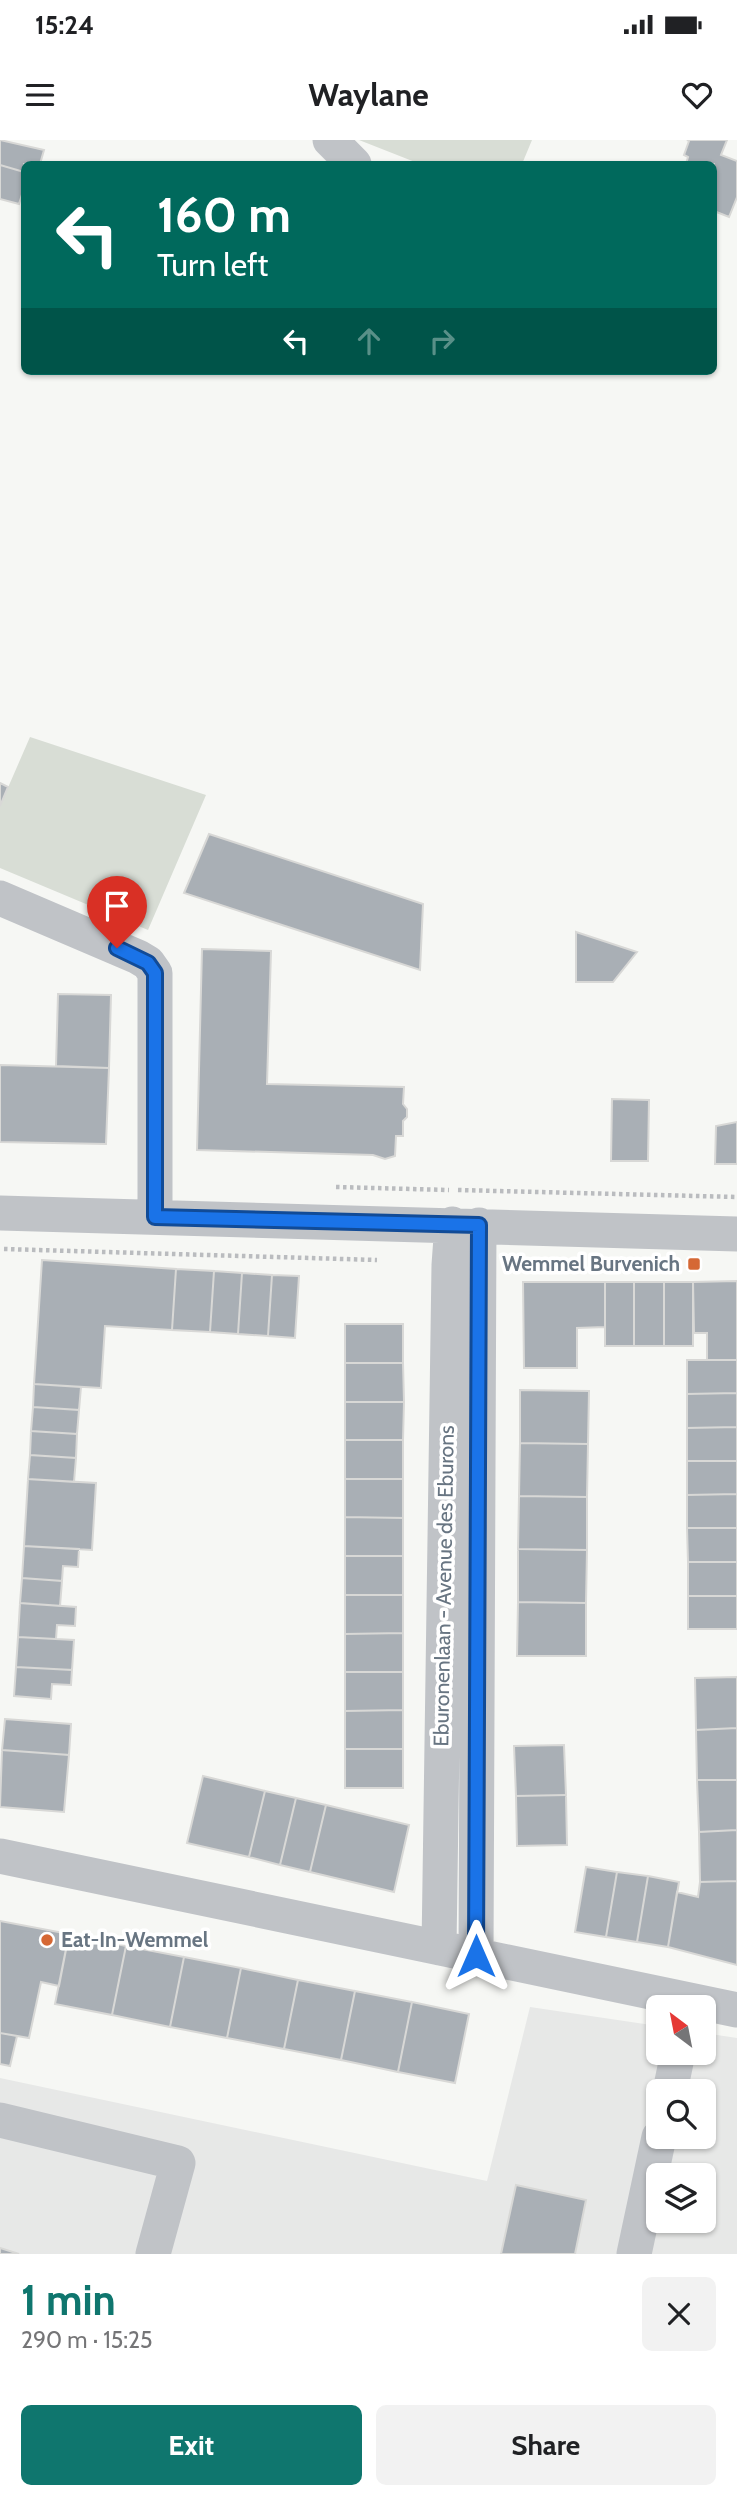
<!DOCTYPE html>
<html lang="en">
<head>
<meta charset="utf-8">
<style>
  body { margin:0; font-family:Cabin,sans-serif; background:#f2f2f2; color:#202124; height:100vh; display:flex; flex-direction:column; font-size:26px; white-space:nowrap }
  * { box-sizing:border-box; margin:0 }
  p { font-size:23px; color:#757577 }
  .icon { flex:none; width:38px; height:38px; fill:none; stroke:currentColor; stroke-width:2; stroke-linecap:round; stroke-linejoin:round }
  .map { position:relative; height:2114px; overflow:hidden }
  .side { display:flex; flex-direction:column; background:#fff; flex:1 }
  .side>* { flex:none }
  .top-card { position:absolute; left:21px; top:21px; width:696px; height:214px; border-radius:10px; box-shadow:0 2px 5px #0004; background:#00695c; color:#fff; overflow:hidden }
  .needle { width:46px; rotate:328deg }
  .controls { position:absolute; left:646px; top:1855px; display:grid; gap:14px }
  .controls a { display:grid; place-items:center; width:70px; height:70px; border-radius:10px; background:#fff; box-shadow:0 2px 5px #0004; font-size:35px }
  .pin { position:absolute; display:grid; place-items:center; width:60px; height:60px; color:#fff; margin:-72px -30px; border-radius:50% 50% 50% 0; rotate:-45deg; box-shadow:0 0 7px #0007 }
  .pin .icon { rotate:45deg }
  .me { position:absolute; width:77px; margin:-38px; rotate:0deg; stroke-linejoin:round; filter:drop-shadow(0 0 5px #0008) }
  .turn { display:flex; align-items:center; gap:24px; height:147px; padding:0 21px; font-size:32px }
  .turn .icon { width:91px; height:91px; stroke-width:2.5 }
  .turn b { display:block; font-size:49px; line-height:60px }
  .lanes { display:flex; align-items:center; height:66px; padding:0 21px; background:#0003; justify-content:center; gap:35px; direction:ltr }
  .lanes .off { opacity:.35 }
  .round { display:grid; place-items:center; flex:none; width:74px; height:74px; border-radius:10px; background:#f2f2f2 }
  .summary { display:flex; align-items:center; justify-content:space-between; height:119px; padding:0 21px }
  h1 { font-size:42px; font-weight:800; line-height:52px; color:#0f766e }
  .cta { display:flex; gap:14px; margin-top:auto; padding:14px 21px }
  .cta a { flex:1; height:80px; border-radius:10px; background:#0f766e; color:#fff; font-size:28px; font-weight:800; line-height:80px; text-align:center }
  .cta a+a { background:#f2f2f2; color:#202124 }
  .status { display:flex; justify-content:space-between; align-items:center; height:49px; padding:0 35px; background:#fff; direction:ltr }
  .status svg { height:19px; fill:currentColor }
  header { display:flex; justify-content:space-between; align-items:center; height:91px; padding:0 21px; background:#fff; font-size:32px; font-weight:800 }
  .map>svg:first-child { display:block }
  .built { fill:#e7e8e7; fill-rule:evenodd }
  .green { fill:#d8ddd5 }
  .building { fill:#a9afb5; stroke:#d8d8d6; stroke-width:2 }
  .lines { fill:none; stroke-linecap:round; stroke-linejoin:round }
  .path { stroke:#babcbf; stroke-width:4.5; stroke-dasharray:3.5 3.5; stroke-linecap:butt }
  .minor { stroke:#c0c3c7; stroke-width:35 }
  .route-casing { stroke:#114b97; stroke-width:18 }
  .route { stroke:#1a73e8; stroke-width:12 }
  .poi-dot { fill:#d56835; stroke:#fff; stroke-width:2.5 }
  .labels { text-anchor:middle; stroke-width:7; stroke-linejoin:round; paint-order:stroke }
  .poi-label { font-size:21px; font-weight:bold; fill:#687582; stroke:#fff; text-anchor:end }
  .street-label { font-size:21px; fill:#687582; stroke:#fff }
</style>
</head>
<body>
<div class="status"><b>15:24</b><svg viewBox="0 0 49 12"><path d="M0 12V9h3v3zM5 12V6h3v6zM10 12V3h3v9zM15 12V0h3v12zM26 1h20v11H26zM47 4h2v5h-2z"/></svg></div>
<header><svg class="icon" aria-label="menu" viewBox="0 0 24 24"><path d="M4 6h16M4 12h16M4 18h16"/></svg>Waylane<svg class="icon" aria-label="heart" viewBox="0 0 24 24"><path d="M12 20l-8-8c-3-5 5-10 8-4 3-6 11-1 8 4z"/></svg></header>
<div class="map">
<svg width="737" height="2114" viewBox="0 0 737 2114">
  <rect width="100%" height="100%" fill="#f6f7f4"/>
  <path class="built" d="M530,1867L658,1886V1913H704V1893L737,1898V2114H0V1938L487,2041ZM658,1951H704V1997H658ZM658,2035H704V2081H658Z"/>
  <path class="green" d="M359,0H532L522,24H420Z
    M30,597L206,655L148,790L0,728V666Z"/>
  <path class="building" d="M0,0L44,10L40,24H24V32L0,25Z
    M687,0H727L721,15L737,21V57L729,77L714,71V24H686L688,17L684,15L689,1Z
    M0,25L24,32V48L19,64L0,59Z
    M0,643L8,647L0,666Z
    M209,694L423,764L420,830L184,753Z
    M576,792L637,812L613,842H576Z
    M202,809L271,811L267,944L404,947L403,964L407,969V977L403,981V996H396L395,1016L385,1019L373,1015L197,1010Z
    M58,854L111,855L109,928L56,926Z
    M0,925L109,928L106,1004L0,1002Z
    M612,959L649,960L648,1021H611Z
    M737,982V1024H715L716,986Z
    M42,1120L176,1129L172,1190L105,1186L101,1248L34,1244Z
    M176,1129L214,1131L210,1192L172,1190Z
    M214,1131L242,1133L238,1194L210,1192Z
    M242,1133L272,1135L268,1196L238,1194Z
    M272,1135L299,1136L295,1198L268,1196Z
    M737,1141V1220H707V1193H694L693,1142Z
    M523,1142H605V1187L577,1188V1228H524Z
    M605,1142H634V1206H605Z
    M634,1142H664V1206H634Z
    M664,1142H693V1206H664Z
    M345,1184H403V1223H345Z
    M687,1220H737V1253L687,1254Z
    M345,1223H403L404,1262H345Z
    M34,1244L81,1247L79,1270L33,1267Z
    M520,1250L589,1251L588,1304L520,1303Z
    M737,1253V1287L687,1288V1254Z
    M345,1262H404L403,1300H345Z
    M33,1267L79,1270L77,1294L31,1291Z
    M737,1287V1321H687V1288Z
    M31,1291L77,1294L76,1318L30,1315Z
    M345,1300H403V1339H345Z
    M520,1303L588,1304L587,1357L519,1356Z
    M30,1315L76,1318L74,1342L28,1339Z
    M687,1321H737V1354L687,1355Z
    M28,1339L96,1343L92,1410L24,1406Z
    M345,1339H403V1378L345,1377Z
    M737,1354V1388H687V1355Z
    M519,1356L587,1357V1410L518,1409Z
    M345,1377L403,1378V1416H345Z
    M687,1388H737V1422H688Z
    M24,1406L79,1409L78,1427L63,1426L62,1441L22,1438Z
    M518,1409L587,1410L586,1463L518,1462Z
    M345,1416H403V1455H345Z
    M688,1422H737V1456H688Z
    M22,1438L62,1441L60,1466L20,1463Z
    M345,1455H403V1493L345,1494Z
    M688,1456H737V1489H688Z
    M518,1462L586,1463V1516H517Z
    M20,1463L76,1467L75,1486L57,1485L56,1499L18,1497Z
    M403,1493V1532H345V1494Z
    M18,1497L74,1500L72,1530L16,1527Z
    M16,1527L72,1530L71,1545L52,1544L51,1559L14,1556Z
    M345,1532H403V1570L345,1571Z
    M737,1537V1588L696,1590L695,1538Z
    M403,1570V1609H345V1571Z
    M5,1579L71,1584L69,1615L2,1610Z
    M737,1588V1640H697L696,1590Z
    M564,1605L566,1655L516,1656L514,1606Z
    M345,1609H403V1648H345Z
    M2,1610L69,1615L64,1672L0,1667Z
    M203,1636L265,1651L249,1717L187,1703Z
    M697,1640H737V1690L699,1692Z
    M265,1651L296,1658L280,1725L249,1717Z
    M566,1655L567,1705L517,1706L516,1656Z
    M296,1658L326,1665L310,1732L280,1725Z
    M326,1665L409,1685L394,1752L310,1732Z
    M737,1690V1741L700,1742L699,1692Z
    M586,1727L617,1732L606,1797L575,1792Z
    M617,1732L648,1736L637,1802L606,1797Z
    M648,1736L679,1742L668,1807L637,1802Z
    M737,1741V1825L668,1807L677,1752L698,1757L700,1742Z
    M0,1781L69,1794L59,1846L41,1842L29,1898L0,1893Z
    M69,1794L126,1806L112,1875L55,1864Z
    M126,1806L184,1817L170,1887L112,1875Z
    M184,1817L241,1828L227,1898L170,1887Z
    M241,1828L298,1840L284,1909L227,1898Z
    M298,1840L355,1851L341,1920L284,1909Z
    M355,1851L412,1862L398,1932L341,1920Z
    M412,1862L469,1874L455,1943L398,1932Z
    M0,1893L17,1896L10,1926L0,1924Z
    M516,2045L586,2060L575,2114H501Z
    M0,2108L19,2114H0Z"/>
  <g class="lines">
    <path class="path" d="M336,1047L449,1050
      M458,1050L737,1057
      M4,1109L377,1120"/>
    <path class="minor" d="M330,0L354,24
      M0,758L138,817L148,823L155,833V1077
      M0,1073L737,1094
      M0,1716L737,1870
      M439,1808L449,1125L452,1084
      M476,1816L479,1085
      M670,1951L678,1913
      M0,1980L178,2023L153,2114
      M634,2114L659,1997"/>
  </g>
  <g class="lines">
    <defs>
      <path id="route" d="M117,808L148,823L155,833V1077L479,1085L476,1816"/>
    </defs>
    <use href="#route" class="route-casing"/>
    <use href="#route" class="route"/>
  </g>
  <g class="poi-dot">
    <rect x="687" y="1117" width="14" height="14" rx="3.5"/>
    <circle cx="47" cy="1800" r="7"/>
  </g>
  <g class="labels">
    <g class="poi-label">
      <text x="680" y="1131">Wemmel Burvenich</text>
      <text x="61" y="1807" text-anchor="start">Eat-In-Wemmel</text>
    </g>
    <g class="street-label">
      <text transform="translate(444 1446) rotate(-89)" y="7">Eburonenlaan - Avenue des Eburons</text>
    </g>
  </g>
</svg>
<div class="controls">
<a><svg class="needle" viewBox="-14 -14 28 28"><path d="M0-13l5 13h-10z" fill="#e53935"/><path d="M0 13l5-13h-10z" fill="#757577"/></svg></a>
<a><svg class="icon" aria-label="search" viewBox="0 0 24 24"><circle cx="10" cy="10" r="6"/><path d="M15 15l6 6"/></svg></a>
<a><svg class="icon" aria-label="layers" viewBox="0 0 24 24"><path d="M12 4l9 5-9 5-9-5zM3 14l9 5 9-5"/></svg></a>
</div>
<div class="pin" style="left:117px;top:808px;background:#d93025"><svg class="icon" aria-label="arrive" viewBox="0 0 24 24"><path d="M6 21V4h12l-3 4 3 4H6"/></svg></div>
<svg class="me" style="left:476px;top:1816px" viewBox="-20 -20 40 40"><path d="M0-17L14 15 0 8-14 15z" fill="#1a73e8" stroke="#fff" stroke-width="4"/></svg>
<div class="top-card">
<div class="turn"><svg class="icon" aria-label="left" viewBox="0 0 24 24"><path d="M17 20v-9H6M10 6l-5 5 5 5"/></svg><div><b>160 m</b>Turn left</div></div>
<div class="lanes"><svg class="icon" aria-label="left" viewBox="0 0 24 24"><path d="M17 20v-9H6M10 6l-5 5 5 5"/></svg><svg class="icon off" aria-label="ahead" viewBox="0 0 24 24"><path d="M12 20V5M6 11l6-6 6 6"/></svg><svg class="icon off" aria-label="right" viewBox="0 0 24 24"><path d="M7 20v-9h11M14 6l5 5-5 5"/></svg></div>
</div>
</div>
<section class="side">
<div class="summary"><div><h1>1 min</h1><p>290 m · 15:25</p></div><a class="round"><svg class="icon" aria-label="close" viewBox="0 0 24 24"><path d="M6 6l12 12M18 6L6 18"/></svg></a></div>
<div class="cta"><a>Exit</a><a>Share</a></div>
</section>
</body>
</html>
